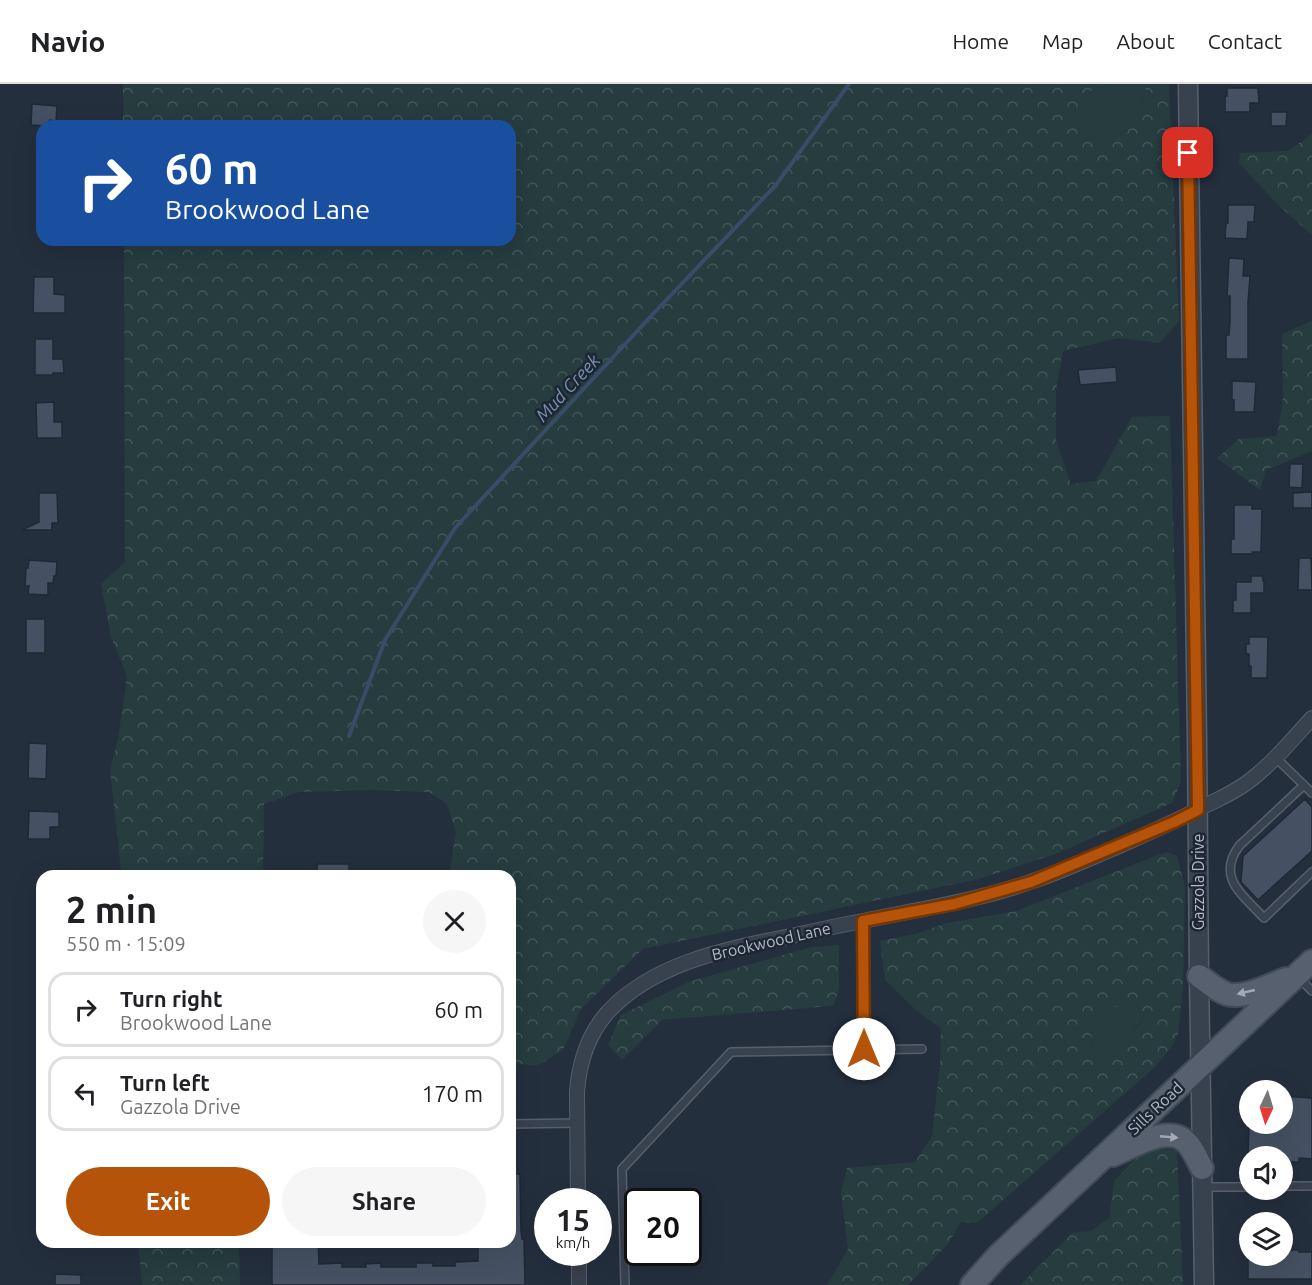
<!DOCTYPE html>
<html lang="en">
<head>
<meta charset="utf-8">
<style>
  body { margin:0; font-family:Ubuntu,sans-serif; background:#f6f6f6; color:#202124; height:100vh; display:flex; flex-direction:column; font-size:22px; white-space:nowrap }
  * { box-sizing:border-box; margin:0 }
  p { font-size:20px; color:#757577 }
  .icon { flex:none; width:33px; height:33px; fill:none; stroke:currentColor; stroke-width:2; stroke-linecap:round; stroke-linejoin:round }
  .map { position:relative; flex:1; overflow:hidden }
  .panel { position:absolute; left:36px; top:786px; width:480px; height:378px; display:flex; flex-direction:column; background:#fff; border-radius:18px; box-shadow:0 6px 24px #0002 }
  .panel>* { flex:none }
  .hud { position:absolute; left:36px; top:36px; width:480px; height:126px; border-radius:18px; box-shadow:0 6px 24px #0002; background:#1a4fa0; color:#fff; overflow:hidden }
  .needle { width:39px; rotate:184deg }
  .buttons { position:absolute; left:1239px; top:996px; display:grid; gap:12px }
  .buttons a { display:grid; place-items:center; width:54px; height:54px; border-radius:50%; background:#fff; box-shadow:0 6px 24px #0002; font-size:30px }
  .speed { position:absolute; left:534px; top:1104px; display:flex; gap:12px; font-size:30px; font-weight:700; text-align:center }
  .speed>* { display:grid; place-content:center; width:78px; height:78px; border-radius:50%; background:#fff; box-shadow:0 6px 24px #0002; line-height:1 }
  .speed small { font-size:15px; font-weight:400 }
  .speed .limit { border:3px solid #111; border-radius:9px; background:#fff; color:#111 }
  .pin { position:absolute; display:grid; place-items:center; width:51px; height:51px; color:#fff; margin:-26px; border-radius:12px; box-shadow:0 3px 9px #0006 }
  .me { position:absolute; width:66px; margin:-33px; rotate:0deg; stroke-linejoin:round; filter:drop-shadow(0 0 4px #0008) }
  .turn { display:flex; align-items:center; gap:21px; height:126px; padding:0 30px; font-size:27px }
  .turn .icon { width:78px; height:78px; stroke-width:2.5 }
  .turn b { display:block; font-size:42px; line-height:51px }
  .round { display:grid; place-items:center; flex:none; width:63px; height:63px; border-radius:32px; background:#f6f6f6 }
  .summary { display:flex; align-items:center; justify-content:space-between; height:102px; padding:0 30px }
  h1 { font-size:36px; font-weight:700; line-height:45px }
  .button { display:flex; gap:12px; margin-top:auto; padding:12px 30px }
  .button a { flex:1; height:69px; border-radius:36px; background:#b45309; color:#fff; font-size:24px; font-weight:700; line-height:69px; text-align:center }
  .button a+a { background:#f6f6f6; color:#202124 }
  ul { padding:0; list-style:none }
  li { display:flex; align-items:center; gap:18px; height:75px; margin:0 12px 9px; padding:0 18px; border:3px solid #e0e0e0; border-radius:18px }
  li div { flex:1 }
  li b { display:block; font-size:22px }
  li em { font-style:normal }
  header { display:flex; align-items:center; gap:36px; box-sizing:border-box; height:84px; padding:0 30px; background:#fff; border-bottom:2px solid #e0e0e0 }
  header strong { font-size:28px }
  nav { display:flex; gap:33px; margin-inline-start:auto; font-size:21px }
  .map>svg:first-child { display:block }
  .grass { fill:#263c3f }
  .forest { fill:url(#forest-crowns); fill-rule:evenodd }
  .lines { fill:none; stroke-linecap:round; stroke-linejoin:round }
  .stream { stroke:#394c67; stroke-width:4 }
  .building { fill:#455162; stroke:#1f2835; stroke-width:1.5 }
  .service-casing { stroke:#565f6c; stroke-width:10 }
  .minor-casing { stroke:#565f6c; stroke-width:16 }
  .tertiary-casing { stroke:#565f6c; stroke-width:21 }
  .primary-casing { stroke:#414a57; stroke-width:26 }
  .service { stroke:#38414e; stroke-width:7 }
  .minor { stroke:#38414e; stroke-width:14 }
  .tertiary { stroke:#38414e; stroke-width:18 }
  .primary { stroke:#56606e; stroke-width:22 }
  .oneway { fill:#a1aab7 }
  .route-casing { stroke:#753606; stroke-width:15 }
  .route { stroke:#b45309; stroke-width:10 }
  .labels { text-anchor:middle; stroke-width:5; stroke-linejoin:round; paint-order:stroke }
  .street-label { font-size:16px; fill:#b4bcc9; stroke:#1d2633 }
  .water-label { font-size:18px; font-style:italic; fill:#7c92b1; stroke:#1d2633 }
</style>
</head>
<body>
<header>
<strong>Navio</strong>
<nav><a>Home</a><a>Map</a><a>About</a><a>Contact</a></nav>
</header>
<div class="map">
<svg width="1312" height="1201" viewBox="0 0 1312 1201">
  <defs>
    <pattern id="forest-crowns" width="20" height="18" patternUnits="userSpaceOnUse" patternTransform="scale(1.5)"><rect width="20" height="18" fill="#263c3f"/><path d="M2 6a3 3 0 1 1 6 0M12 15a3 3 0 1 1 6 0" fill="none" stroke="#435659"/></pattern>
  </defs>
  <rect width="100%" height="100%" fill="#242f3e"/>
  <path class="grass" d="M1109,0H1146L1145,9L1138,32L1127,46L1103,57L1080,50L1077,31L1084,10Z
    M1134,917L1144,932L1117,971L1095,980L1091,946L1103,927Z"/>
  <path class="forest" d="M123,0H1109L1084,10L1077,31L1080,50L1103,57L1127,46L1138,32L1145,9L1146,0H1169L1179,237L1160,259L1119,254L1063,267L1056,306V357L1071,400L1096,397L1132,333L1170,332L1181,698L1172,719L1058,769L979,795L643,865L581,925L563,966L537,982L510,979V792H449L456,748L447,720L429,708L370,706L299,708L264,720L263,792H119L121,787L110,686L118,655L127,592L111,553L101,500L125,478L124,156H510V42H123Z
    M1312,50V151L1278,121L1239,79L1240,69L1288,67Z
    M1312,237V367L1266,386L1260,406L1217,374L1239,355L1277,352L1283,314L1282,250Z
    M1166,768L1177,772L1185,803L1183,903L1178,950L1172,962L1155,983L977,1139L961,1138L948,1160L908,1201H827L848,1165L841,1109L847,1084L915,1078L932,1052L940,979L941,944L918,928L885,896L880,857L916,850L947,839L1016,827ZM1134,917L1144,932L1139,941L1129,953L1117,971L1095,980L1091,946L1103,927Z
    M839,861V904L834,921L819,923L662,936L622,976L608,961L621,931L691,897L812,863Z
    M1144,1065L1177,1066L1183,1201H1020L1072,1149L1091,1147L1109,1134L1114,1097Z
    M138,1158H239L240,1201H142Z"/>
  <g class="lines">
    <path class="stream" d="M349,652L385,556L455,444L652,231L776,101L849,0"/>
  </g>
  <path class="building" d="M1227,4H1258L1259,19H1250V28H1225V12H1227Z
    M32,20L57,22L56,37L50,36L49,42L31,41Z
    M1271,28H1287L1286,42H1271Z
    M1228,121H1255L1254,138H1248L1247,155L1225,154L1226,139H1228Z
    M1229,174L1244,175L1243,192H1250L1248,219V275H1226V251H1229L1230,237V212H1227Z
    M34,193H54V210L65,211V229H33Z
    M35,255H53V275H63L64,289H53V291H35Z
    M1116,283L1117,298L1080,301L1078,286Z
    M1232,297L1256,298L1254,328H1234V316H1232Z
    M54,318V338H62V354H37L36,319Z
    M1290,380H1303L1302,404L1289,403Z
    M1312,408V424H1293V409Z
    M39,409H57L58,439H52V446H22L39,438Z
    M1234,421H1252V425H1262L1261,468H1252L1253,470H1231V455H1234Z
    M1299,474H1311L1312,506H1298Z
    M29,476L57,478L56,492H54L53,499H48V511L28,510L29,502H25L26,484H28Z
    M1251,492H1263V497H1264V509H1251V529H1233V516H1236V498H1251Z
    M26,535H45V569H26Z
    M1249,553H1268L1267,594H1251V582H1249V570H1246V560H1249Z
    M29,659L47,660L46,695L28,694Z
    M1305,715L1312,723V767L1258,816L1241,798L1243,772Z
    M29,727L59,728V743H50V755H28Z
    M317,780H349V792H317Z
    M1282,1012L1312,1014V1075L1299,1074V1078H1282V1072H1248L1249,1040H1282Z
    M510,1090H520L521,1146L522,1155H524L525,1201H272V1159L275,1158H318L319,1180L342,1179V1183H366L365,1180L381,1179V1183H416V1179H433V1182H455V1178L478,1177V1158H510Z
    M1282,1166H1299V1168H1312V1195H1248V1172H1282Z
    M55,1190L81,1191V1201H55Z"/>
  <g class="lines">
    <defs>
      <path id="service" d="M1275,673L1312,709
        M1304,701L1239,762C1216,794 1243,811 1264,834L1312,788
        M863,837L864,965
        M1299,894L1312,907
        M510,1040L576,1039
        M1282,1102H1312
        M1203,1103H1250
        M625,1201L622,1085L731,968L922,965"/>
      <path id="minor" d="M578,1118L577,1008C579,980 588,951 607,929C654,877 732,864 796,851C818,846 841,841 863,837C919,825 976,817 1030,798C1057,789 1084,777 1110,766C1139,753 1168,741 1197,726C1214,717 1232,710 1248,698C1272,680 1292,656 1312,634
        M579,1168V1201"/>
      <path id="tertiary" d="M1188,0L1197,653L1199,892L1204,1201"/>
      <path id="primary" d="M1199,892C1208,898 1216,906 1227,910C1244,915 1270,901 1286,895
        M1113,1071C1133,1063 1170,1038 1188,1060C1194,1067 1198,1077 1202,1084
        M972,1201L998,1172L1312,877"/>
    </defs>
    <use href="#service" class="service-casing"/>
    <use href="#minor" class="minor-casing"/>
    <use href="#tertiary" class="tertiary-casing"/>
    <use href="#primary" class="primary-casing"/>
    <use href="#service" class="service"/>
    <use href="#minor" class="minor"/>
    <use href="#tertiary" class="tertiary"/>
    <use href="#primary" class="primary"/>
  </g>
  <defs><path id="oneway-solid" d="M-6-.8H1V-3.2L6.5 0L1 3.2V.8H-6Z" transform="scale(1.5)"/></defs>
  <g class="oneway">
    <use href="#oneway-solid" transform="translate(1246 908) rotate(167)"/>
    <use href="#oneway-solid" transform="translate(1169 1053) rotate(5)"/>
  </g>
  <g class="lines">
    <defs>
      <path id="route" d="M864,965L863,837L954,820L1031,798L1174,738L1198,726L1188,69"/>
    </defs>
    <use href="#route" class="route-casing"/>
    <use href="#route" class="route"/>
  </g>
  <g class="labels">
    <g class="street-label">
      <text transform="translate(1198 798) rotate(-90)" y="6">Gazzola Drive</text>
      <text transform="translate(771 857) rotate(-13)" y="6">Brookwood Lane</text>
      <text transform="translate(1155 1024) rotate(-43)" y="6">Sills Road</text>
    </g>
    <g class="water-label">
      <text transform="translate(568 304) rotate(-47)" y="6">Mud Creek</text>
    </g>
  </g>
</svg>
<div class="buttons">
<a><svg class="needle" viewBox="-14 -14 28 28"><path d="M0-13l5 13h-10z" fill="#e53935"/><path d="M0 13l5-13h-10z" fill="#757577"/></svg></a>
<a><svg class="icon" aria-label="sound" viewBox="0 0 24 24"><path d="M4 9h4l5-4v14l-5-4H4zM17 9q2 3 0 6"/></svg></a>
<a><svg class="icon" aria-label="layers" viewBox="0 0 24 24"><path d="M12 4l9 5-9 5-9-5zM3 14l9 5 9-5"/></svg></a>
</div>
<div class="speed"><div>15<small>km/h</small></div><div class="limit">20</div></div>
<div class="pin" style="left:1188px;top:69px;background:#d93025"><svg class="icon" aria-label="arrive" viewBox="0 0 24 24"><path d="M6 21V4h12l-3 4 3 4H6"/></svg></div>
<svg class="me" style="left:864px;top:965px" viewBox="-20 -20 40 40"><circle r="19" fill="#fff"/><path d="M0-13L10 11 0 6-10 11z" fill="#b45309"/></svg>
<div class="hud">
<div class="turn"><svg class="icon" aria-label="right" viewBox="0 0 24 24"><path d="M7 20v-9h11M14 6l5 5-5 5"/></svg><div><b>60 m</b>Brookwood Lane</div></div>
</div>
<section class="panel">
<div class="summary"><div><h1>2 min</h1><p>550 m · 15:09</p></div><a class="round"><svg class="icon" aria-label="close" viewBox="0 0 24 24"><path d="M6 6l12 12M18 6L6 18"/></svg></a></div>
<ul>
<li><svg class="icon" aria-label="right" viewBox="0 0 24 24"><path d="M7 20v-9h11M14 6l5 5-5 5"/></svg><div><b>Turn right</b><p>Brookwood Lane</p></div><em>60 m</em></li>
<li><svg class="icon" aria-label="left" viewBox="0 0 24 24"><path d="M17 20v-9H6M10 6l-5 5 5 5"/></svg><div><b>Turn left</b><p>Gazzola Drive</p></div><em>170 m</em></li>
</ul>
<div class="button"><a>Exit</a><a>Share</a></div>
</section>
</div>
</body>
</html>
